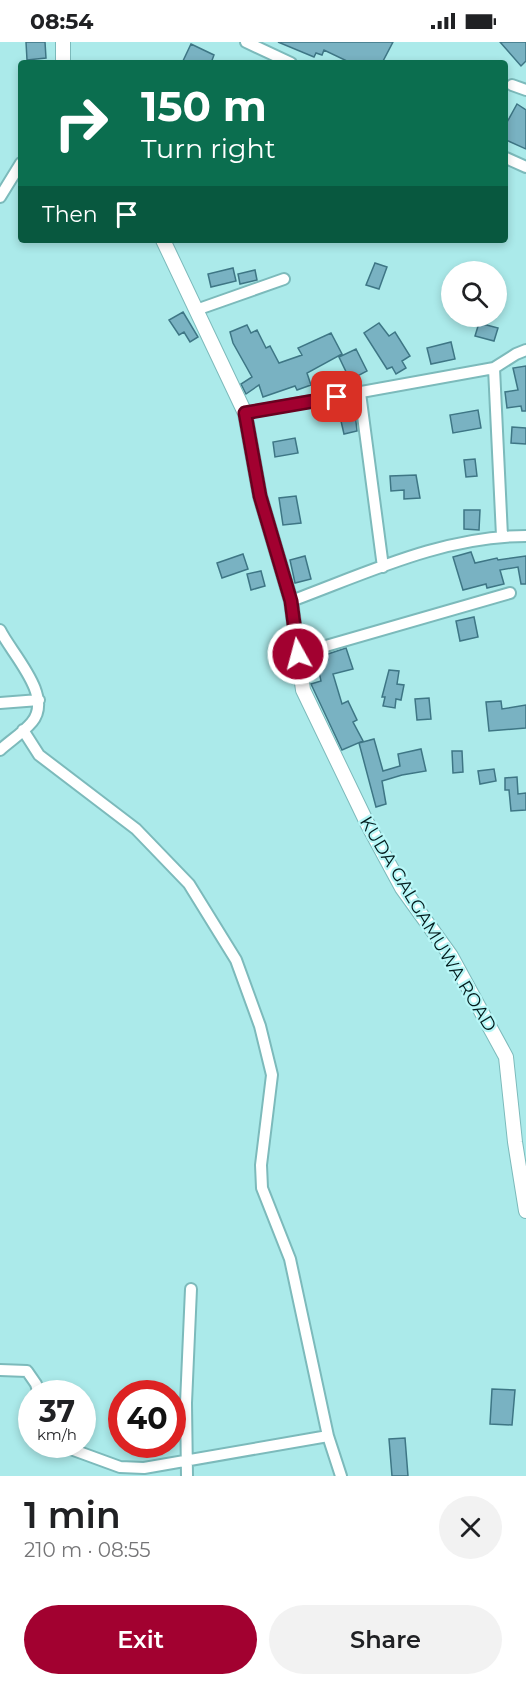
<!DOCTYPE html>
<html lang="en">
<head>
<meta charset="utf-8">
<style>
  body { margin:0; font-family:Montserrat,sans-serif; background:#f2f2f2; color:#202124; height:100vh; display:flex; flex-direction:column; font-size:22px; white-space:nowrap }
  * { box-sizing:border-box; margin:0 }
  p { font-size:20px; color:#757577 }
  .icon { flex:none; width:33px; height:33px; fill:none; stroke:currentColor; stroke-width:2; stroke-linecap:round; stroke-linejoin:round }
  .map { position:relative; height:1434px; overflow:hidden }
  .side { display:flex; flex-direction:column; background:#fff; flex:1 }
  .side>* { flex:none }
  .banner { position:absolute; left:18px; top:18px; width:490px; height:183px; border-radius:6px; box-shadow:0 3px 9px #0003; background:#0b6e4f; color:#fff; overflow:hidden }
  .controls { position:absolute; left:441px; top:219px; display:grid; gap:12px }
  .controls a { display:grid; place-items:center; width:66px; height:66px; border-radius:50%; background:#fff; box-shadow:0 3px 9px #0003; font-size:30px }
  .speed { position:absolute; left:18px; top:1338px; display:flex; gap:12px; font-size:30px; font-weight:700; text-align:center }
  .speed>* { display:grid; place-content:center; width:78px; height:78px; border-radius:50%; background:#fff; box-shadow:0 3px 9px #0003; line-height:1 }
  .speed small { font-size:15px; font-weight:400 }
  .speed .limit { border:9px solid #d22; background:#fff; color:#111 }
  .pin { position:absolute; display:grid; place-items:center; width:51px; height:51px; color:#fff; margin:-26px; border-radius:12px; box-shadow:0 3px 9px #0006 }
  .me { position:absolute; width:66px; margin:-33px; rotate:353deg; stroke-linejoin:round; filter:drop-shadow(0 0 4px #0008) }
  .turn { display:flex; align-items:center; gap:21px; height:126px; padding:0 24px; font-size:27px }
  .turn .icon { width:78px; height:78px; stroke-width:2.5 }
  .turn b { display:block; font-size:42px; line-height:51px }
  .then { display:flex; align-items:center; height:57px; padding:0 24px; background:#0003; gap:12px; font-size:22px }
  .round { display:grid; place-items:center; flex:none; width:63px; height:63px; border-radius:32px; background:#f2f2f2 }
  .overview { display:flex; align-items:center; justify-content:space-between; height:102px; padding:0 24px }
  h1 { font-size:36px; font-weight:600; line-height:45px }
  .cta { display:flex; gap:12px; margin-top:auto; padding:12px 24px }
  .cta a { flex:1; height:69px; border-radius:36px; background:#a20130; color:#fff; font-size:24px; font-weight:600; line-height:69px; text-align:center }
  .cta a+a { background:#f2f2f2; color:#202124 }
  .status { display:flex; justify-content:space-between; align-items:center; height:42px; padding:0 30px; background:#fff; direction:ltr }
  .status svg { height:16px; fill:currentColor }
  .map>svg:first-child { display:block }
  .building { fill:#79b2c2; stroke:#3e7685; stroke-width:1.5 }
  .lines { fill:none; stroke-linecap:round; stroke-linejoin:round }
  .street-casing { stroke:#7cbabb; stroke-width:14 }
  .secondary-casing { stroke:#7cbabb; stroke-width:16 }
  .street { stroke:#fff; stroke-width:10 }
  .secondary { stroke:#fff; stroke-width:14 }
  .route-casing { stroke:#69011f; stroke-width:15 }
  .route { stroke:#a20130; stroke-width:10 }
  .labels { text-anchor:middle; stroke-width:4.5; stroke-linejoin:round; paint-order:stroke }
  .street-label { font-size:18px; fill:#021b1c; stroke:#b8f7f7 }
</style>
</head>
<body>
<div class="status"><b>08:54</b><svg viewBox="0 0 49 12"><path d="M0 12V9h3v3zM5 12V6h3v6zM10 12V3h3v9zM15 12V0h3v12zM26 1h20v11H26zM47 4h2v5h-2z"/></svg></div>
<div class="map">
<svg width="526" height="1434" viewBox="0 0 526 1434">
  <rect width="100%" height="100%" fill="#abeaea"/>
  <path class="building" d="M26,0H45L46,16L27,18Z
    M278,0H393L382,21H351L324,8L322,13L316,11L314,15Z
    M500,0H526V19L521,24Z
    M191,2L214,13L211,21H182Z
    M517,62L526,68V107L506,98V82Z
    M375,221L387,225L379,247L366,243Z
    M233,226L236,239L211,245L208,232Z
    M255,228L257,238L240,242L238,232Z
    M183,270L198,295L190,300L184,290L179,293L169,278Z
    M379,281L389,294L395,290L410,314L402,319L406,326L396,332L392,325L387,327L364,291Z
    M479,281L498,286L494,299L475,294Z
    M247,283L251,291L257,288L266,306L270,304L279,321L302,313L298,306L331,291L342,312L307,331L311,343L297,348L295,344L263,355L259,343L246,352L241,342L252,335L233,301L230,290Z
    M451,300L455,317L431,322L427,306Z
    M356,307L367,329L350,338L339,315Z
    M526,324V369H522L521,364L507,366L505,350L518,348L513,326Z
    M354,362L357,389L344,392L338,366Z
    M478,368L481,386L453,391L450,373Z
    M512,385L526,386V402L511,401Z
    M295,396L298,411L275,415L273,400Z
    M475,417L477,434L466,435L464,418Z
    M416,433L420,456L404,457V448L391,449L390,434Z
    M296,454L301,481L283,483L279,456Z
    M464,468H480L479,488L464,487Z
    M471,510L475,521L497,516L498,518L526,514V542H521L518,525L500,528L504,542L487,546L486,542L463,548L453,515Z
    M243,512L248,527L222,536L217,521Z
    M305,514L311,537L295,541L290,518Z
    M261,529L265,544L251,548L247,532Z
    M474,575L478,595L460,599L456,579Z
    M346,606L353,627L333,632L342,662L348,659L357,678L353,680L363,699L342,708L311,642L321,639L316,616Z
    M389,628L399,629L397,642L404,643L401,658L396,657L395,666L383,664L385,655H382Z
    M429,656L431,677L417,678L415,657Z
    M501,659L502,667L526,663V686L489,689L486,660Z
    M374,697L383,729L400,724L398,712L421,707L426,729L402,733L382,739L386,762L376,765L359,701Z
    M452,709H462L463,730L453,731Z
    M494,727L496,739L480,742L478,729Z
    M517,735L518,752L526,751V768L511,769L509,748H505V736Z
    M492,1347L515,1348L512,1383L490,1382Z
    M405,1396L408,1434H392L389,1397Z"/>
  <g class="lines">
    <defs>
      <path id="street" d="M246,0L291,21
        M512,43L526,48
        M506,116L526,125
        M0,155L21,121
        M196,268L284,237
        M494,326L502,494
        M360,351L383,525
        M245,371L494,326L516,312L526,308
        M291,559C367,531 443,494 526,494
        M0,588C11,611 54,654 32,680C24,690 10,699 0,708
        M298,612L510,551
        M0,661L39,658
        M23,688L39,713L136,787L189,842L236,918L260,984L272,1033L261,1123L262,1146L290,1217L328,1394L341,1434
        M0,1328L27,1329L36,1342L39,1352
        M57,1402L120,1425L144,1426L328,1394
        M187,1434L186,1361L191,1247"/>
      <path id="secondary" d="M63,0V21
        M163,198L245,371L260,454L291,559L303,648L368,783L402,846L451,914L506,1015L515,1100L526,1169"/>
    </defs>
    <use href="#street" class="street-casing"/>
    <use href="#secondary" class="secondary-casing"/>
    <use href="#street" class="street"/>
    <use href="#secondary" class="secondary"/>
  </g>
  <g class="lines">
    <defs>
      <path id="route" d="M298,612L291,559L260,454L245,371L337,355"/>
    </defs>
    <use href="#route" class="route-casing"/>
    <use href="#route" class="route"/>
  </g>
  <g class="labels">
    <g class="street-label">
      <text transform="translate(428 882) rotate(59)" y="6">KUDA GALGAMUWA ROAD</text>
    </g>
  </g>
</svg>
<div class="controls">
<a><svg class="icon" aria-label="search" viewBox="0 0 24 24"><circle cx="10" cy="10" r="6"/><path d="M15 15l6 6"/></svg></a>
</div>
<div class="speed"><div>37<small>km/h</small></div><div class="limit">40</div></div>
<div class="pin" style="left:337px;top:355px;background:#d93025"><svg class="icon" aria-label="arrive" viewBox="0 0 24 24"><path d="M6 21V4h12l-3 4 3 4H6"/></svg></div>
<svg class="me" style="left:298px;top:612px" viewBox="-20 -20 40 40"><circle r="17" fill="#a20130" stroke="#fff" stroke-width="3"/><path d="M0-11L8 9 0 5-8 9z" fill="#fff"/></svg>
<div class="banner">
<div class="turn"><svg class="icon" aria-label="right" viewBox="0 0 24 24"><path d="M7 20v-9h11M14 6l5 5-5 5"/></svg><div><b>150 m</b>Turn right</div></div>
<div class="then">Then<svg class="icon" aria-label="arrive" viewBox="0 0 24 24"><path d="M6 21V4h12l-3 4 3 4H6"/></svg></div>
</div>
</div>
<section class="side">
<div class="overview"><div><h1>1 min</h1><p>210 m · 08:55</p></div><a class="round"><svg class="icon" aria-label="close" viewBox="0 0 24 24"><path d="M6 6l12 12M18 6L6 18"/></svg></a></div>
<div class="cta"><a>Exit</a><a>Share</a></div>
</section>
</body>
</html>
